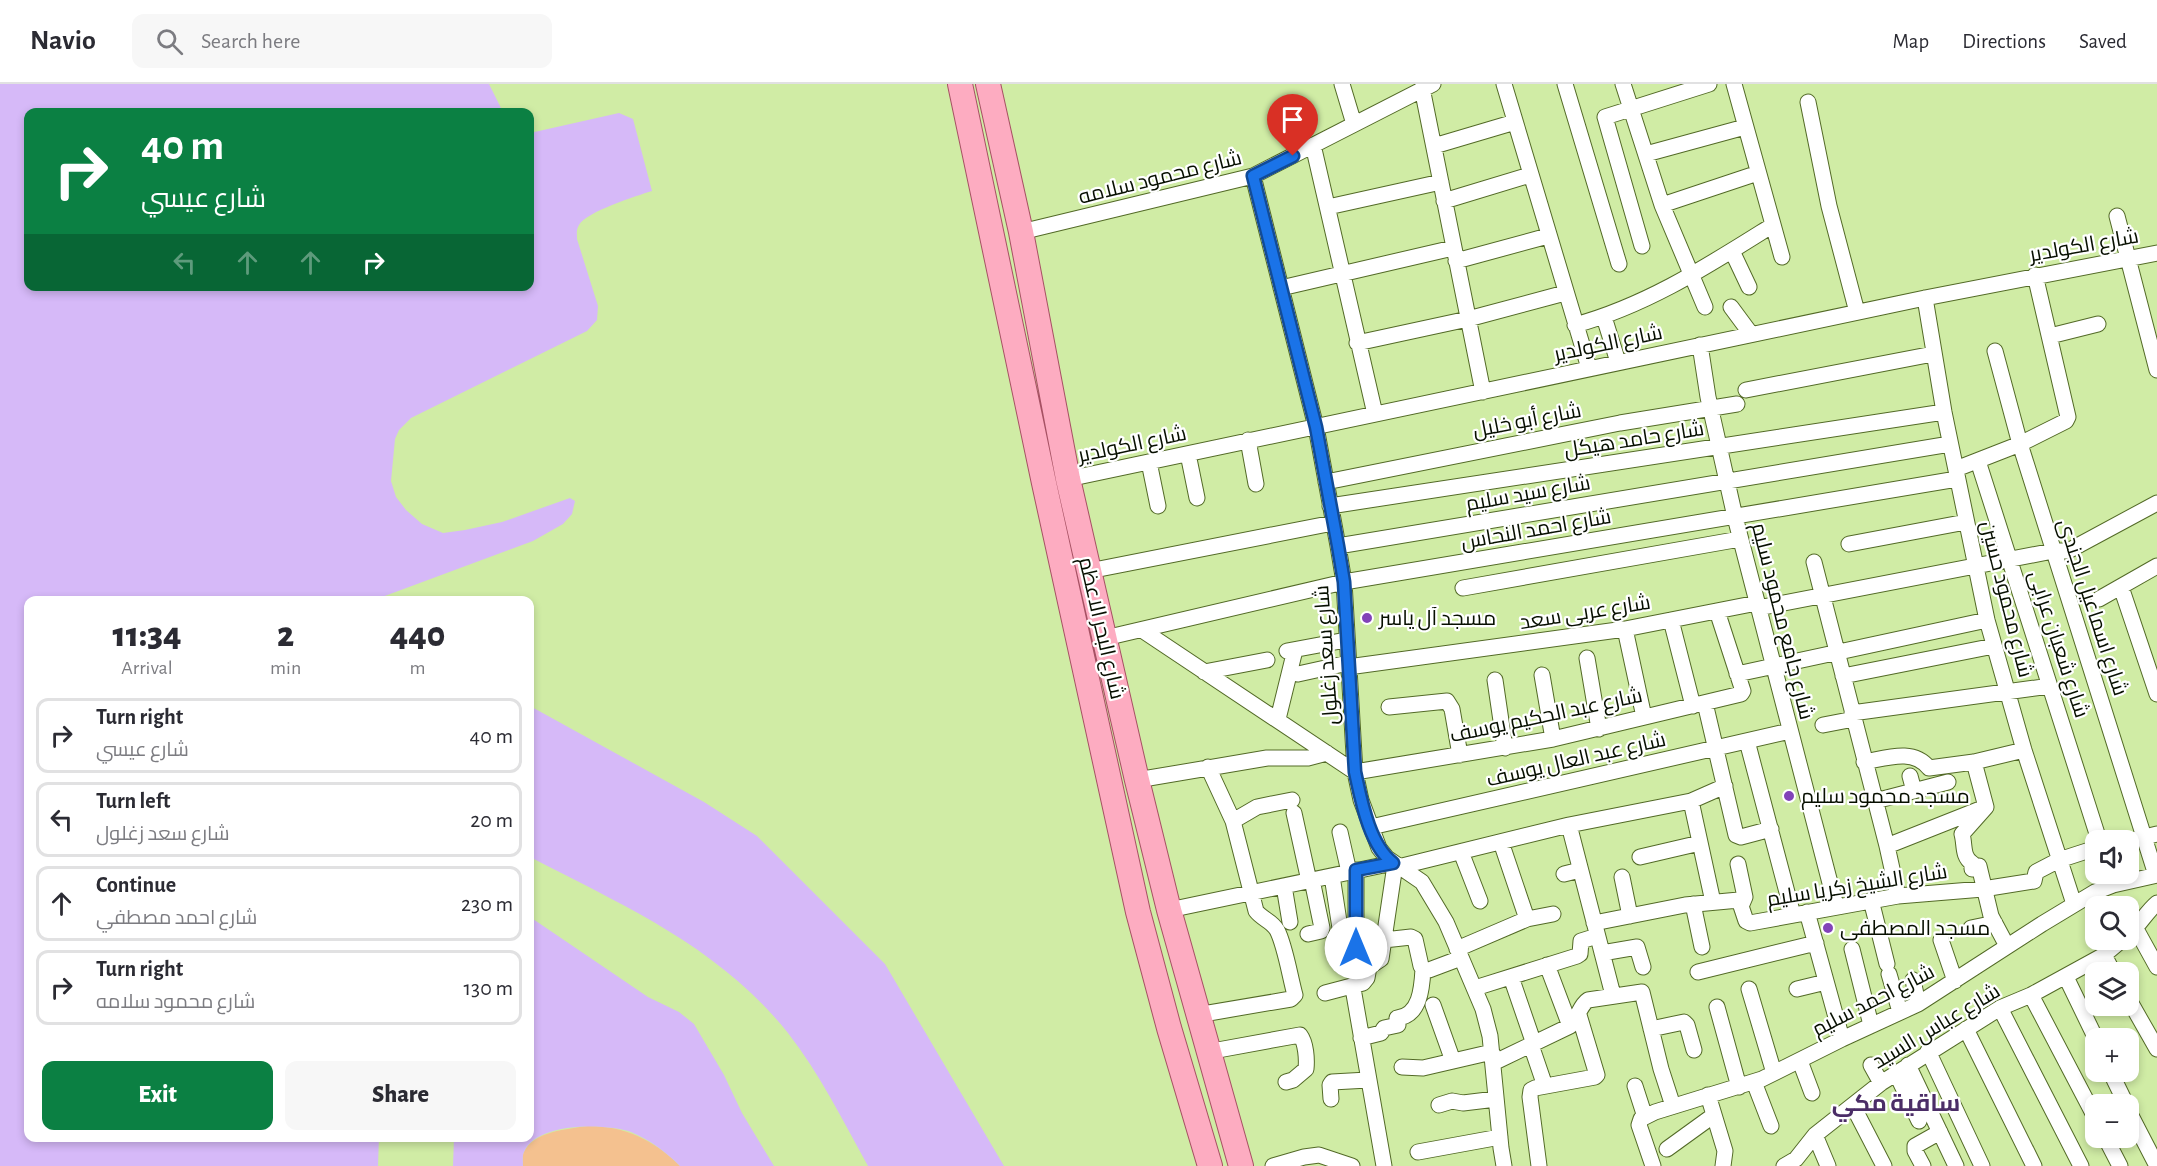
<!DOCTYPE html>
<html lang="en">
<head>
<meta charset="utf-8">
<style>
  body { margin:0; font-family:"Alegreya Sans",Cairo,sans-serif; background:#f7f7f7; color:#2b2b33; height:100vh; display:flex; flex-direction:column; font-size:22px; white-space:nowrap }
  * { box-sizing:border-box; margin:0 }
  p { font-size:20px; color:#7c7c81 }
  .icon { flex:none; width:33px; height:33px; fill:none; stroke:currentColor; stroke-width:2; stroke-linecap:round; stroke-linejoin:round }
  .map { position:relative; flex:1; overflow:hidden }
  .side { position:absolute; left:24px; top:512px; width:510px; height:546px; display:flex; flex-direction:column; background:#fff; border-radius:12px; box-shadow:0 3px 9px #0003 }
  .side>* { flex:none }
  .guide { position:absolute; left:24px; top:24px; width:510px; height:183px; border-radius:12px; box-shadow:0 3px 9px #0003; background:#0b8043; color:#fff; overflow:hidden }
  .controls { position:absolute; left:2085px; top:746px; display:grid; gap:12px }
  .controls a { display:grid; place-items:center; width:54px; height:54px; border-radius:12px; background:#fff; box-shadow:0 3px 9px #0003; font-size:30px }
  .pin { position:absolute; display:grid; place-items:center; width:51px; height:51px; color:#fff; margin:-62px -26px; border-radius:50% 50% 50% 0; rotate:-45deg; box-shadow:0 0 6px #0007 }
  .pin .icon { rotate:45deg }
  .me { position:absolute; width:66px; margin:-33px; rotate:0deg; stroke-linejoin:round; filter:drop-shadow(0 0 4px #0008) }
  .turn { display:flex; align-items:center; gap:21px; height:126px; padding:0 18px; font-size:27px }
  .turn .icon { width:78px; height:78px; stroke-width:2.5 }
  .turn b { display:block; font-size:42px; line-height:51px }
  .lanes { display:flex; align-items:center; height:57px; padding:0 18px; background:#0003; justify-content:center; gap:30px; direction:ltr }
  .lanes .off { opacity:.35 }
  .eta { display:flex; justify-content:space-evenly; align-items:center; height:102px; text-align:center }
  .eta b { font-size:36px; font-weight:800; line-height:42px }
  .cta { display:flex; gap:12px; margin-top:auto; padding:12px 18px }
  .cta a { flex:1; height:69px; border-radius:12px; background:#0b8043; color:#fff; font-size:24px; font-weight:800; line-height:69px; text-align:center }
  .cta a+a { background:#f7f7f7; color:#2b2b33 }
  ul { padding:0; list-style:none }
  li { display:flex; align-items:center; gap:18px; height:75px; margin:0 12px 9px; padding:0 6px; border:3px solid #e1e1e2; border-radius:12px }
  li div { flex:1 }
  li b { display:block; font-size:22px }
  li em { font-style:normal }
  header { display:flex; align-items:center; gap:36px; box-sizing:border-box; height:84px; padding:0 30px; background:#fff; border-bottom:2px solid #e1e1e2 }
  header strong { font-size:28px }
  nav { display:flex; gap:33px; margin-inline-start:auto; font-size:21px }
  .search { width:420px; height:54px; background:#f7f7f7; display:flex; align-items:center; gap:15px; box-sizing:border-box; padding:0 21px; border-radius:12px; color:#7c7c81; font-size:22px }
  .map>svg:first-child { display:block }
  .green { fill:#f4c18f }
  .water { fill:#d6b9f8 }
  .lines { fill:none; stroke-linecap:round; stroke-linejoin:round }
  .street-casing { stroke:#536a27; stroke-width:17 }
  .primary-casing { stroke:#a65163; stroke-width:26 }
  .street { stroke:#fff; stroke-width:15 }
  .primary { stroke:#fdacc1; stroke-width:24 }
  .route-casing { stroke:#114b97; stroke-width:15 }
  .route { stroke:#1a73e8; stroke-width:10 }
  .poi-dot { fill:#8243b8; stroke:#fff; stroke-width:2 }
  .labels { text-anchor:middle; stroke-width:4.5; stroke-linejoin:round; paint-order:stroke }
  .street-label { font-size:21px; fill:#070f00; stroke:#fff }
  .poi-label { font-size:21px; fill:#070f00; stroke:#fff; text-anchor:start }
  .quarter-label { font-size:24px; font-weight:bold; fill:#4b2d67; stroke:#fff }
</style>
</head>
<body>
<header>
<strong>Navio</strong>
<div class="search"><svg class="icon" aria-label="search" viewBox="0 0 24 24"><circle cx="10" cy="10" r="6"/><path d="M15 15l6 6"/></svg>Search here</div>
<nav><a>Map</a><a>Directions</a><a>Saved</a></nav>
</header>
<div class="map">
<svg width="2157" height="1082" viewBox="0 0 2157 1082">
  <rect width="100%" height="100%" fill="#d0eca5"/>
  <path class="green" d="M588,1042C625,1042 654,1056 680,1082H523C523,1078 522,1071 524,1068C534,1047 568,1045 588,1042Z"/>
  <path class="water" d="M0,0H489L503,28H28V202H530V49L619,29L633,35L652,107C636,112 586,128 579,141C576,146 577,150 577,155L598,222L597,236L587,247L411,334L399,346L395,355L391,397L396,413L406,426L422,440L443,449L465,446L502,438L570,414L575,417L572,430L563,440L533,457L374,516H28V1053H379L378,1082H0Z
    M530,622L704,718L757,752L885,880L1004,1082H868C843,1037 820,990 788,949C718,862 626,823 530,773Z
    M530,833L648,913L679,928L694,940L724,991L742,1029L774,1082H680C666,1068 650,1056 631,1048C606,1039 536,1038 524,1068C522,1072 523,1078 523,1082H453L454,1053H530Z"/>
  <g class="lines">
    <defs>
      <path id="street" d="M1342,0L1354,40
        M1504,0L1589,284
        M1565,0L1619,180
        M1623,0L1662,121L1705,223
        M1734,0L1782,173
        M1422,4L1483,308
        M1808,18L1829,122L1857,228
        M1313,61L1375,330
        M1434,62L1515,38
        M1646,70L1745,43
        M1253,92L1316,343L1338,462L1344,498L1355,688L1361,716L1379,764L1387,774L1422,798L1446,838L1483,925L1490,952L1501,1064L1504,1082
        M1444,117L1530,91
        M1662,121L1758,89
        M1328,123L1441,98
        M2117,132L2157,286
        M1021,148L1253,92L1433,0
        M1642,162L1605,33L1709,0
        M1732,167L1749,203
        M1456,177L1548,152
        M1281,204L1453,164
        M1925,214L1944,328L1987,536L2024,666L2074,820
        M1731,223L1751,250
        M1604,233L1618,278
        M1575,241C1648,221 1709,181 1773,141
        M2050,252L2098,240
        M1357,259L1468,235L1565,209
        M1700,261L1708,313L1735,433L1836,822
        M1995,267L2020,360L2156,791
        M1746,306L1933,270
        M1248,356L1256,400
        M1188,370L1197,414
        M1978,377L2099,756
        M1149,378L1158,422
        M1956,385L2020,360L2066,337L2068,333L2035,191
        M1068,395L1925,214L2157,169
        M1326,398L1620,339L1737,320
        M1330,422L1944,328
        M1849,460L1966,438
        M1338,462L1950,360
        M1814,478L1887,762L1898,812
        M1089,487L1333,439
        M2121,503L2157,610
        M1463,504L1740,455
        M2099,515L2157,482
        M1758,524L2053,467H2068L2157,419
        M1671,536L1693,622
        M1625,545L1644,633
        M1142,546L1355,688L1553,655L1741,610L1743,607L1717,527
        M1105,554L1344,498L1957,395
        M1287,567L1346,556
        M1587,574L1599,645
        M1348,583L1625,545L1757,519
        M1204,588L1267,576
        M1298,590L1348,579
        M1737,590L1987,536
        M1542,591L1553,655
        M1843,592L1994,562
        M1495,596L1505,664
        M1705,619L1736,751L1741,753L1771,745
        M1389,623L1447,617L1452,625L1460,671
        M1852,629L2050,602
        M1278,635L1295,566
        M1823,641L1854,635
        M1747,657L1793,831
        M1864,678C1887,674 1913,664 1929,684L1974,678L2024,666
        M1974,678L1986,723L1962,750C1965,760 1962,773 1972,779V785L1979,782L1991,832L2007,862
        M1910,692L1914,707
        M1137,696L1267,674H1308L1327,669
        M1691,717L1713,818
        M1875,717L1948,698
        M1294,729L1309,797
        M1233,737L1257,723L1292,716
        M1569,741L1613,911
        M1371,743L1790,647
        M1340,748L1349,788
        M2128,757L2157,750
        M1501,758L1527,835
        M1887,762L1983,724
        M1461,768L1480,817
        M1640,773L1700,759
        M1738,780L1745,813L1742,820
        M1398,783L1569,741L1691,717L1725,702
        M1564,790L1580,786
        M1332,792L1340,844
        M1622,793L1630,832
        M1284,802L1290,838
        M1871,816L1887,880
        M1693,820L1702,863
        M1169,826L1393,779
        M1807,828L1842,955
        M1594,839L1685,821L1739,816L1746,837L1750,839L1898,812L1983,805L2034,797L2036,788L2059,776L2096,764
        M1971,844L1995,839
        M2136,845L2157,883
        M1308,850L1321,847L1322,844L1312,796
        M2129,850C2140,841 2146,828 2157,819
        M1384,856L1411,853L1415,855L1421,882L1423,885L1429,886L1461,874
        M1941,856L1955,897
        M1457,865L1527,835L1553,830
        M1852,865L1871,941
        M1336,867L1356,864
        M1602,869L1637,863L1643,883
        M2104,871L2113,888
        M1356,876V786
        M1547,881L1570,942
        M1698,888L1816,859
        M1889,890L1900,928
        M1511,893L1534,960
        M2066,893L2096,955
        M1913,896L1918,920
        M1475,904L1577,872L1580,870L1581,857L1597,852
        M1749,905L1774,989
        M1797,905L1826,898
        M1325,909L1363,899L1367,894L1369,883L1381,875L1395,781
        M1354,910L1384,1082
        M2031,911L2096,1035
        M2128,914L2157,965
        M1433,921L1453,977
        M1717,923L1739,1003
        M2000,924L2081,1082
        M1197,931L1291,915L1295,911C1290,893 1285,861 1277,846C1272,837 1262,835 1256,827L1233,737L1208,683
        M1397,934C1420,932 1422,904 1423,885
        M1651,945L1684,938L1687,941L1694,966
        M1966,945L2034,1082
        M1361,954L1381,949L1384,944L1398,941
        M1531,961L1545,1002
        M1928,967L1982,1082
        M1207,968L1300,951C1306,959 1307,975 1306,985L1293,996L1286,998
        M1800,977L1812,1009
        M1493,979L1570,942C1578,934 1580,921 1588,916L1642,908L1661,985L1673,1022
        M1871,981L1881,999
        M1908,981L1956,1082
        M1402,983L1423,984L1492,968
        M2110,987L2126,1020
        M1896,989L1919,1037
        M1754,998L1771,1042
        M1635,1002L1645,1033
        M1708,1011L1725,1067L1723,1082
        M1331,1015L1330,1001L1332,998L1368,996
        M1439,1021L1452,1017L1463,1019L1496,1015
        M1853,1022L1884,1082
        M2128,1026L2157,1082
        M1815,1051L1828,1082
        M2105,1053L2120,1082
        M1667,1065L1714,1031
        M1418,1068L1500,1053
        M1273,1082L1304,1073L1319,1071L1352,1082
        M1539,1082L1530,1013L1531,1006L1535,1004L1595,993L1597,991L1579,931
        M1653,1082L1639,1041L1641,1035L1655,1028L1762,995L1842,955L1918,920L2042,840L2095,808L2113,801L2157,791
        M1784,1082L1796,1075L1815,1051L1881,999L2000,924L2031,911L2104,871L2123,855
        M1923,1082L1915,1067V1062L1940,1048"/>
      <path id="primary" d="M960,0L1044,399L1138,828L1169,944L1210,1082
        M988,0L1021,148L1068,395L1137,696L1169,826L1241,1082"/>
    </defs>
    <use href="#street" class="street-casing"/>
    <use href="#primary" class="primary-casing"/>
    <use href="#street" class="street"/>
    <use href="#primary" class="primary"/>
  </g>
  <g class="lines">
    <defs>
      <path id="route" d="M1293,72L1253,92L1316,343L1338,462L1344,498L1355,688C1361,715 1369,761 1393,779L1356,786V864"/>
    </defs>
    <use href="#route" class="route-casing"/>
    <use href="#route" class="route"/>
  </g>
  <g class="poi-dot">
    <circle cx="1367" cy="534" r="6"/>
    <circle cx="1789" cy="712" r="6"/>
    <circle cx="1828" cy="844" r="6"/>
  </g>
  <g class="labels">
    <g class="street-label">
      <text transform="translate(1160 93) rotate(-14)" y="7">شارع محمود سلامه</text>
      <text transform="translate(2084 161) rotate(-10)" y="7">شارع الكولدير</text>
      <text transform="translate(1608 259) rotate(-12)" y="7">شارع الكولدير</text>
      <text transform="translate(1527 336) rotate(-11)" y="7">شارع أبو خليل</text>
      <text transform="translate(1634 355) rotate(-9)" y="7">شارع حامد هيكل</text>
      <text transform="translate(1132 360) rotate(-12)" y="7">شارع الكولدير</text>
      <text transform="translate(1528 409) rotate(-10)" y="7">شارع سيد سليم</text>
      <text transform="translate(1536 445) rotate(-10)" y="7">شارع احمد النحاس</text>
      <text transform="translate(2007 515) rotate(76)" y="7">شارع محمود حسين</text>
      <text transform="translate(2093 523) rotate(72)" y="7">شارع اسماعيل الجندى</text>
      <text transform="translate(1585 528) rotate(-9)" y="7">شارع عربى سعد</text>
      <text transform="translate(1783 537) rotate(76)" y="7">شارع جامع محمود سليم</text>
      <text transform="translate(1102 544) rotate(77)" y="7">شارع البحر الاعظم</text>
      <text transform="translate(2059 560) rotate(72)" y="7">شارع شعبان عرابى</text>
      <text transform="translate(1326 571) rotate(-94)" y="7">شارع سعد زغلول</text>
      <text transform="translate(1546 631) rotate(-12)" y="7">شارع عبد الحكيم يوسف</text>
      <text transform="translate(1576 675) rotate(-13)" y="7">شارع عبد العال يوسف</text>
      <text transform="translate(1857 801) rotate(-9)" y="7">شارع الشيخ زكريا سليم</text>
      <text transform="translate(1873 916) rotate(-27)" y="7">شارع احمد سليم</text>
      <text transform="translate(1936 942) rotate(-31)" y="7">شارع عباس السيد</text>
    </g>
    <g class="poi-label">
      <text x="1379" y="541">مسجد آل ياسر</text>
      <text x="1801" y="719">مسجد محمود سليم</text>
      <text x="1840" y="851">مسجد المصطفى</text>
    </g>
    <g class="quarter-label">
      <text x="1896" y="1027">ساقية مكي</text>
    </g>
  </g>
</svg>
<div class="controls">
<a><svg class="icon" aria-label="sound" viewBox="0 0 24 24"><path d="M4 9h4l5-4v14l-5-4H4zM17 9q2 3 0 6"/></svg></a>
<a><svg class="icon" aria-label="search" viewBox="0 0 24 24"><circle cx="10" cy="10" r="6"/><path d="M15 15l6 6"/></svg></a>
<a><svg class="icon" aria-label="layers" viewBox="0 0 24 24"><path d="M12 4l9 5-9 5-9-5zM3 14l9 5 9-5"/></svg></a>
<a>+</a>
<a>−</a>
</div>
<div class="pin" style="left:1293px;top:72px;background:#d93025"><svg class="icon" aria-label="arrive" viewBox="0 0 24 24"><path d="M6 21V4h12l-3 4 3 4H6"/></svg></div>
<svg class="me" style="left:1356px;top:864px" viewBox="-20 -20 40 40"><circle r="19" fill="#fff"/><path d="M0-13L10 11 0 6-10 11z" fill="#1a73e8"/></svg>
<div class="guide">
<div class="turn"><svg class="icon" aria-label="right" viewBox="0 0 24 24"><path d="M7 20v-9h11M14 6l5 5-5 5"/></svg><div><b>40 m</b>شارع عيسي</div></div>
<div class="lanes"><svg class="icon off" aria-label="left" viewBox="0 0 24 24"><path d="M17 20v-9H6M10 6l-5 5 5 5"/></svg><svg class="icon off" aria-label="ahead" viewBox="0 0 24 24"><path d="M12 20V5M6 11l6-6 6 6"/></svg><svg class="icon off" aria-label="ahead" viewBox="0 0 24 24"><path d="M12 20V5M6 11l6-6 6 6"/></svg><svg class="icon" aria-label="right" viewBox="0 0 24 24"><path d="M7 20v-9h11M14 6l5 5-5 5"/></svg></div>
</div>
<section class="side">
<div class="eta">
<div><b>11:34</b><p>Arrival</p></div>
<div><b>2</b><p>min</p></div>
<div><b>440</b><p>m</p></div>
</div>
<ul>
<li><svg class="icon" aria-label="right" viewBox="0 0 24 24"><path d="M7 20v-9h11M14 6l5 5-5 5"/></svg><div><b>Turn right</b><p>شارع عيسي</p></div><em>40 m</em></li>
<li><svg class="icon" aria-label="left" viewBox="0 0 24 24"><path d="M17 20v-9H6M10 6l-5 5 5 5"/></svg><div><b>Turn left</b><p>شارع سعد زغلول</p></div><em>20 m</em></li>
<li><svg class="icon" aria-label="ahead" viewBox="0 0 24 24"><path d="M12 20V5M6 11l6-6 6 6"/></svg><div><b>Continue</b><p>شارع احمد مصطفي</p></div><em>230 m</em></li>
<li><svg class="icon" aria-label="right" viewBox="0 0 24 24"><path d="M7 20v-9h11M14 6l5 5-5 5"/></svg><div><b>Turn right</b><p>شارع محمود سلامه</p></div><em>130 m</em></li>
</ul>
<div class="cta"><a>Exit</a><a>Share</a></div>
</section>
</div>
</body>
</html>
